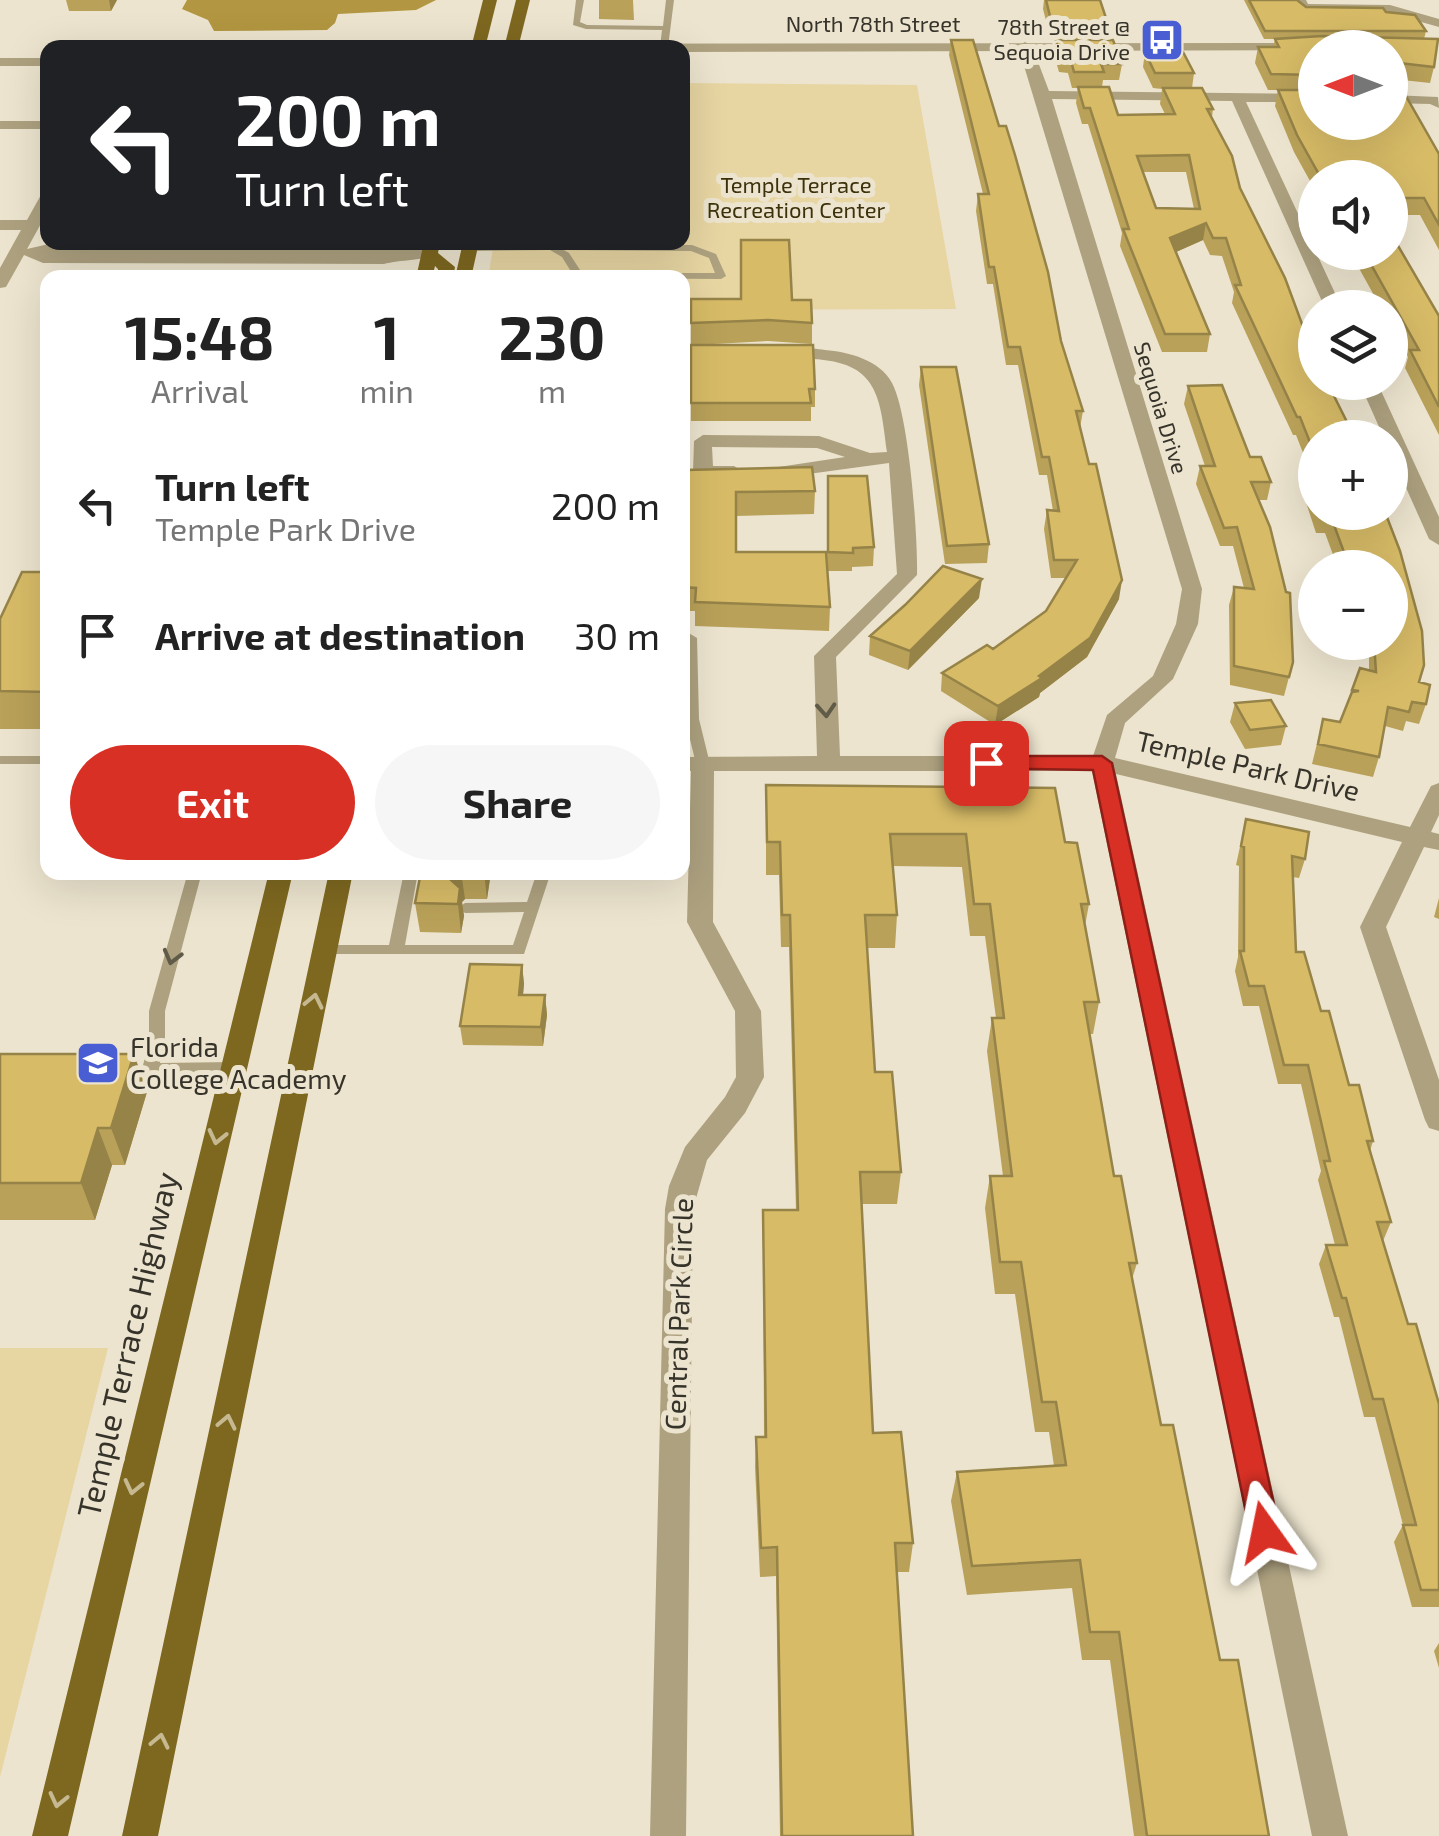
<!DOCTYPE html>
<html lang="en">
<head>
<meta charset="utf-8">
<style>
  body { margin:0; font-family:"Exo 2",sans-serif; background:#f6f6f6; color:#222; height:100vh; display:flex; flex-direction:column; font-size:38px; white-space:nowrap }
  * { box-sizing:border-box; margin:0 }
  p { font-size:32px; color:#767676 }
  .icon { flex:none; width:55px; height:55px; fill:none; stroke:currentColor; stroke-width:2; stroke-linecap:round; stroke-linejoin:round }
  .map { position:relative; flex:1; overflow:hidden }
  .sheet { position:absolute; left:40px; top:270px; width:650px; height:610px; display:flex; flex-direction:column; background:#fff; border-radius:20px; box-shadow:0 10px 40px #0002 }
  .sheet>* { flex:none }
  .guide { position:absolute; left:40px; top:40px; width:650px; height:210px; border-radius:20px; box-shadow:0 10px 40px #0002; background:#202124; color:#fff; overflow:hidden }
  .needle { width:65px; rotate:270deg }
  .controls { position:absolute; left:1298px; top:30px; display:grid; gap:20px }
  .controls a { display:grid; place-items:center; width:110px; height:110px; border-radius:50%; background:#fff; box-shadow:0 10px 40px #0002; font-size:50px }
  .pin { position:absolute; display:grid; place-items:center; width:85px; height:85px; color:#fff; margin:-42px; border-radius:20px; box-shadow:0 5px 15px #0006 }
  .me { position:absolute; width:110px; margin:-55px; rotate:348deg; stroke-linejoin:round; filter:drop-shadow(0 0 8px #0008) }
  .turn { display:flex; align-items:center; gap:35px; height:210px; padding:0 30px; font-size:45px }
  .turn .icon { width:130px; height:130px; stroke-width:2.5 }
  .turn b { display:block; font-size:70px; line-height:85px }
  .eta { display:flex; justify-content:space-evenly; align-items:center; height:170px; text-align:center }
  .eta b { font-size:60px; font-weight:700; line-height:70px }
  .cta { display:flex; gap:20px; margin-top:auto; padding:20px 30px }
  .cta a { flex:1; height:115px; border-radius:60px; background:#d93025; color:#fff; font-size:40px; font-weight:700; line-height:115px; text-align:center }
  .cta a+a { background:#f6f6f6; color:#222 }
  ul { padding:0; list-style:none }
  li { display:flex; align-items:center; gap:30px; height:130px; padding:0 30px }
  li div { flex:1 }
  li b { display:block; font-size:38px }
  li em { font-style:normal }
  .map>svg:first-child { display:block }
  .green { fill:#e7d5a2 }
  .water { fill:#b29641 }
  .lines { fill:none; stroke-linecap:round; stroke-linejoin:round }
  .service { fill:#ada17f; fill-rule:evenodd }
  .minor { fill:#ada17f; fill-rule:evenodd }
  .tertiary { fill:#ada17f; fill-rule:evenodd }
  .primary { fill:#7e6820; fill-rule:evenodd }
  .wall { fill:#b9a159; fill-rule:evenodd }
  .shaded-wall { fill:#968348 }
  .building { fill:#d7bb67; stroke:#968348; stroke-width:2.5; fill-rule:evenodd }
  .oneway { stroke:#605a48 }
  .oneway2 { stroke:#c6b991 }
  .route { fill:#d93025; stroke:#8d1f18; stroke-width:2.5 }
  .labels { text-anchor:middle; stroke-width:10; stroke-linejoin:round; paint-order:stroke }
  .far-street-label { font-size:22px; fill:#36332b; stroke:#ece4ce }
  .far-poi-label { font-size:22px; fill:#36332b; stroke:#ece4ce; text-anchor:end }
  .far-park-label { font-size:22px; fill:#3c310b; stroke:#ece4ce }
  .street-label { font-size:28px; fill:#36332b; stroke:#ece4ce }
  .poi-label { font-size:28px; fill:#36332b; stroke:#ece4ce; text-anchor:start }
  .near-street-label { font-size:32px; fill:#36332b; stroke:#ece4ce }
</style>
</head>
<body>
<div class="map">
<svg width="1439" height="1836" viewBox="0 0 1439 1836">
  <rect width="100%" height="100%" fill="#ece4ce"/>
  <path class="green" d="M683,83L917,85L956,309L683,310L682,278H488L494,243L682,242Z
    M0,1348H108L0,1777Z"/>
  <path class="water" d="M187,0H436L416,10L338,14L335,23L327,30L214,31L208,20L182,9Z"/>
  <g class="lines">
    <path class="service" d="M576,0H584L580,22L587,25L663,26L666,0H674L668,47H660L662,30L586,29L573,25Z
      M553,244L692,245L716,254L726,276L721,279L575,278L562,257L550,250L469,251L464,248L469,245ZM564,250L691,251L709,258L715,273H582L569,253Z
      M682,629L697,638L699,719L710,764L703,768L696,764L685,719Z
      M0,756H48V764H0Z
      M188,872H202L165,1011V1042L160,1063L233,1062L239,1064L241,1068L239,1072L233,1074L150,1075L144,1073L142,1069L149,1042V1011Z
      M404,872H418L405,945H513L524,912L465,913L458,908L465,903L527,902L537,872H551L524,954H320L317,950L325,945H389Z"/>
    <path class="minor" d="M1292,0H1306L1308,4L1390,5L1439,19V27L1389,13L1304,12Z
      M1025,42L1032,46L1049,91L1315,94V102H1246L1342,308H1325L1232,101L1052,99L1202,589L1198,624L1173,679L1125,723L1115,758L1410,827L1431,786L1439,783V815L1431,832L1439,834V850L1424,847L1386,927L1439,1080V1131L1429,1128L1425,1120L1360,927L1402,842L1116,774L1348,1836H1312L1092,771H714L713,922L761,1011L764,1077L745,1113L707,1160L693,1209L686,1836H650L665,1209L669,1186L685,1147L725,1097L736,1077L735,1011L687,922L691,771H682V757L817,756L814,656L897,574L889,463L779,478L772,476V468L845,457L817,448L712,447L713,466H734L744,472C733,481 704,481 693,472L694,441L703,435L819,436L870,453L887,452C880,396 878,362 812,359C798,359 784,362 773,354C785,344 810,348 825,350C849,352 880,360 892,383C909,414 918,537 917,575L836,657L840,756H1093L1107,715L1153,676L1176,624L1182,589L1018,46Z
      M1390,95L1438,97L1439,108L1430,104L1390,103Z
      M0,121H48V129H0Z
      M48,191V211L27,249L49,244H387L429,249L437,254C429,260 398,260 384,264L43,263L24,255L6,287L0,288V268L21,230H0V220H27L42,193Z
      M1359,382H1377L1439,517V545L1429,539L1390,452V438H1384Z"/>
    <path class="tertiary" d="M1308,43L1313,44V50L682,52V48H361L368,44Z
      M0,58H48V66H0Z"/>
    <path class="primary" d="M483,0H497L485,48H471Z
      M516,0H530L518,48H504Z
      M424,242H440L438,253L455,267L453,278H437L438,269L435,266L432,278H416Z
      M463,242H479L471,278H455Z
      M269,872H293L68,1836H32Z
      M329,872H353L158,1836H122Z"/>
  </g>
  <path class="wall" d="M66,0H117L111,11H69Z
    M599,0H633L634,20L599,19Z
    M1044,0H1100L1108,24L1106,40H1051L1043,9Z
    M1244,0H1297L1306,7L1386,12L1426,31L1424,39L1434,67L1430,83L1393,79L1391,88L1439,154V250L1420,215H1390V178H1315V190L1294,152L1275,106L1278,90H1268L1255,63L1258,47H1273L1275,39H1264ZM1315,48H1390V122H1315Z
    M951,40L1061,341L1083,411L1080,428L1119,599L1087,657L1040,693L1039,697L995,725L941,691L942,673L993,649L1046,611L1065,578H1051L1044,529L1047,510L1053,511L1047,475H1039L1018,365H1006L993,284H987L976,211L978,194H983L949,55Z
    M1056,40L1122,64L1119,80H1103L1102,87L1118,115L1165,114L1160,104L1162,89L1153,88L1143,67L1145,52L1194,73L1192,88L1213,109L1212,117L1240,188L1315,438V512H1385L1419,682L1426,704L1419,724L1406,721L1403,731L1385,726L1379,757L1373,777L1312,764L1323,719L1340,722L1360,668L1369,670V655L1372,642H1390V568H1338L1325,533H1316L1299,481L1304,463H1307L1296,435H1293L1232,303L1234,292L1222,256L1210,255L1203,240L1176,252L1210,334L1207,352H1162L1120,246L1122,233L1088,124H1082L1076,103L1078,88H1072L1068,73L1059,72L1054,55ZM1143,172H1186L1194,209L1156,208Z
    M1350,252H1390L1439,316V435L1405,368L1408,357L1390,324V308H1381Z
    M691,299L792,300L812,323V344L768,341L696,345L815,389V407H811V421H691Z
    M921,367L989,544L987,563L945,564L919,385Z
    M1188,386L1271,482L1267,500H1259L1293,662L1284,696L1230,685L1229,605L1234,587L1244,588L1233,546H1220L1196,484L1200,466H1205L1184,404Z
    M685,470L815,491L814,514L736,516V552L827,569L828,476L874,547L873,566L852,567V571H827L830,607L829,631L695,626V611H682V513H685Z
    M48,572V729H0V619Z
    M979,598L908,670L869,655L870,636Z
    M1235,703L1286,726L1281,745L1245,749L1230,722Z
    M766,785L1065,842L1089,904L1085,926L1099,1002L1093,1034H1090L1114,1176L1137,1263L1132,1279L1161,1425L1220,1660L1269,1836H1134L1110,1660H1082L1072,1588L967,1595L951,1501L957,1472L1054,1466L1049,1432H1035L1015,1294H995L985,1208L990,1176H1003L987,1051L992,1018H996L985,936H970L962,867L893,866L897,915L895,948H867L875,1072L901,1172L897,1204H861L873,1433L913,1543L909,1572H896L913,1836H780L776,1576L760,1577L755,1467L756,1437H764L763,1210H796L789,947H781L779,875H766Z
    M1246,819L1305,859L1299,878L1293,877L1296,952L1373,1141L1370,1151L1391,1222L1383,1241L1408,1324L1439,1404V1607H1412L1394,1542L1403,1525L1375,1417H1364L1339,1317H1334L1319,1264L1326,1245H1335L1318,1180L1321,1171L1301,1084H1278L1259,1006H1243L1235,971L1238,957L1239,866L1236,865Z
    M421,872H491L487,899H465L462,902L464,916L461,933L420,932L415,903Z
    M1439,898V919L1434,917Z
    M522,965L524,984L523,995H545L547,1015L543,1046L463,1045L460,1026Z
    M0,1054H134L147,1092L125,1165H112L95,1220H0Z
    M1439,1643V1668L1434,1651Z"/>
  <path class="shaded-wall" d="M109,0H117L111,11Z
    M1206,223L1203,240L1167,256L1170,238Z
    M982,579L979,598L908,670L910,651Z
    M1122,580L1119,599L1087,657L1040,693L1039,697L995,725L998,706L1039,676Z
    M459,872H461L465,899L462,902L464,916L461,933L458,904L450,879Z
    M484,872H491L487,899Z
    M522,965L524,984L521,1015L519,995Z
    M545,995L547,1015L543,1046L541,1027Z
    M134,1054L147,1092L125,1165L111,1128Z
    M98,1128L112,1165L95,1220L81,1183Z"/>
  <path class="building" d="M1046,0H1100L1108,24H1052Z
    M1249,0H1297L1306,7L1383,8L1386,12L1415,15L1426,31H1265Z
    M1322,36L1438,39L1434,67L1390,62V48H1315V75L1271,74L1258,47H1279L1275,39Z
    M951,40H973L999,126H1006L1015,155L1048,272L1061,341L1083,411H1076L1089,464H1096L1122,580L1090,638L1039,676L1042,678L998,706L942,673L987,645L993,649L1046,611L1077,560H1054L1047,510L1059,511L1049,457H1042L1020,347H1008L994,267H989L978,194H989Z
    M1056,40H1113L1122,64H1101L1104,72H1074L1070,57H1060Z
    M1145,52H1183L1194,73H1155Z
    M1390,68L1394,75L1390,79L1391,90L1403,91L1439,154V225L1424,198H1390V178H1321L1297,135L1278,90H1315V122H1390Z
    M1078,87H1109L1118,115L1175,114L1163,88H1202L1213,109H1207L1232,156L1240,188L1285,278L1315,359V382H1327L1355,438H1315V455L1300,417H1297L1235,285H1241L1226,238H1213L1206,223L1170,238L1210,334H1165L1123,229H1129L1090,108H1084ZM1189,155L1200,209L1156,208L1137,156Z
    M1390,232L1439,316V407L1410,350H1419L1364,252H1390Z
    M741,240H789L792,300H811L812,323L768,320L691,323V299H741Z
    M691,345H813L815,389H809L811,403H691Z
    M921,367H956L989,544L947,546Z
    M1222,385L1250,457H1261L1271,482H1251L1270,527L1286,592L1290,593L1293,662L1289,677L1234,666V587L1254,589L1237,527L1224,528L1200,466H1215L1188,386Z
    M1304,463H1315V498Z
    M812,467L815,491L736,492V552H826L830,607L695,602L696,588L682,587V513H685V470Z
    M828,476H867L874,547L853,548V553L828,552Z
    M1320,512H1385L1400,551L1422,631L1424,665L1419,682L1430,685L1426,704L1412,702L1409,712L1388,707L1379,757L1318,744L1323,719L1340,722L1352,692L1359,691L1352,690L1360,668L1376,672L1374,642H1390V568H1368L1365,555H1345L1330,514H1320Z
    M943,566L982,579L910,651L870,636L905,605Z
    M22,572H48V692L0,691V619Z
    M1271,700L1286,726L1250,730L1235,703Z
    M766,785L1055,788L1065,842L1077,843L1089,904H1081L1099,1002H1084L1114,1176H1121L1137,1263H1129L1161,1425H1173L1220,1660H1238L1269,1836H1147L1119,1632H1090L1080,1560L972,1566L957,1472L1066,1465L1056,1402H1042L1021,1262H1000L990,1176H1012L992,1018H1004L990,904H974L966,834H890L897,915H865L875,1072H892L901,1172H860L873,1433L901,1432L913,1543H895L913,1836H782L777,1547L761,1548L756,1437H766L763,1210H798L790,915H782L780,842H767Z
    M1246,819L1309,832L1305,859L1292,856L1296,952H1304L1321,1011H1329L1349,1085H1359L1373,1141H1367L1391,1222H1377L1408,1324H1416L1439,1404V1590H1421L1403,1525H1416L1383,1399H1373L1346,1298H1342L1326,1245H1347L1324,1161H1330L1308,1065H1284L1264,986H1249L1240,951H1244V847L1241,846Z
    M421,872H459L450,879L460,888L458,904L415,903Z
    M470,964L522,965L519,995H545L541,1027L460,1026Z
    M0,1054H134L111,1128H98L81,1183H0Z"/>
  <defs><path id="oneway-chevron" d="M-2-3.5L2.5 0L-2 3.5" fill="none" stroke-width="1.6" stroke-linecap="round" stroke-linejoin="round" transform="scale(2.5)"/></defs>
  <g class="oneway">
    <use href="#oneway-chevron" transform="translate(826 710) rotate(86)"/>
    <use href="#oneway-chevron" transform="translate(172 957) rotate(105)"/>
  </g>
  <g class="oneway2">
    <use href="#oneway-chevron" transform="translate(314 1001) rotate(-78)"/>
    <use href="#oneway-chevron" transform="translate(217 1137) rotate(103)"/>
    <use href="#oneway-chevron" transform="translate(227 1422) rotate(-78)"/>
    <use href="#oneway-chevron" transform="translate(133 1487) rotate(103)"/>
    <use href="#oneway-chevron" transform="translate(160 1741) rotate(-78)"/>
    <use href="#oneway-chevron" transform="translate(58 1800) rotate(103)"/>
  </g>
  <path class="route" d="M986,756H1102L1112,763L1280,1532L1275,1542L1265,1546L1254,1542L1250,1532L1093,770L979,768L976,763Z"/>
  <defs>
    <symbol id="bus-square" viewBox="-11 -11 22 22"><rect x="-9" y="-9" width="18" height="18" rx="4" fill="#4a5ed3" stroke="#ece4ce"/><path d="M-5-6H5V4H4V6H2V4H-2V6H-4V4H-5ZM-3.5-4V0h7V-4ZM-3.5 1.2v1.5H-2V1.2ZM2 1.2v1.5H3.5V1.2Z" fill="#fff"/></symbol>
    <symbol id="school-square" viewBox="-11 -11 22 22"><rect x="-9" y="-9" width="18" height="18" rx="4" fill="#4a5ed3" stroke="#ece4ce"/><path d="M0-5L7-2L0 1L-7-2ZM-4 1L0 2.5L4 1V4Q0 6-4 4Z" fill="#fff"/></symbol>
  </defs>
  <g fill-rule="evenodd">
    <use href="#bus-square" x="1137" y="15" width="50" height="50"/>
    <use href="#school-square" x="73" y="1038" width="50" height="50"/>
  </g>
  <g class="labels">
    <g class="far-street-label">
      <text x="873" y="32">North 78th Street</text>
      <text transform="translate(1161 408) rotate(73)" y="8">Sequoia Drive</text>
    </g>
    <g class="far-poi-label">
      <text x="1130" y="35">78th Street @<tspan x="1130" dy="25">Sequoia Drive</tspan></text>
    </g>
    <g class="far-park-label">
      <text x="796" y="193">Temple Terrace<tspan x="796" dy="25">Recreation Center</tspan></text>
    </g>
    <g class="street-label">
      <text transform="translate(1248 766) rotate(13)" y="10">Temple Park Drive</text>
      <text transform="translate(679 1314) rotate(-88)" y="10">Central Park Circle</text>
    </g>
    <g class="poi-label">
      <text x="130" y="1057">Florida<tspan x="130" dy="32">College Academy</tspan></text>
    </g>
    <g class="near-street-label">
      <text transform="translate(128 1345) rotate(-77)" y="11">Temple Terrace Highway</text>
    </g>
  </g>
</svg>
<div class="controls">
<a><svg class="needle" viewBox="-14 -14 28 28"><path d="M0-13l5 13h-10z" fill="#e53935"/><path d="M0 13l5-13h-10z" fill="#767676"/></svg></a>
<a><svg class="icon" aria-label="sound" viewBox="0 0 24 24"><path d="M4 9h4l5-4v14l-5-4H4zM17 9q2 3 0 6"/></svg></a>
<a><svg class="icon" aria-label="layers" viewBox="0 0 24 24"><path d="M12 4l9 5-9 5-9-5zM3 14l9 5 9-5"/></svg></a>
<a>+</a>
<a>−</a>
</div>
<div class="pin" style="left:986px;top:763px;background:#d93025"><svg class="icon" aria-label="arrive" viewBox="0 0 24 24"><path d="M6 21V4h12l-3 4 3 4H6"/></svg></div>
<svg class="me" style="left:1265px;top:1532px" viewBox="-20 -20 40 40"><path d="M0-17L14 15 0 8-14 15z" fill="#d93025" stroke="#fff" stroke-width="4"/></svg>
<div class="guide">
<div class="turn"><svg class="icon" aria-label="left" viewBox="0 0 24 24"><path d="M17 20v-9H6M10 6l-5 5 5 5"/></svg><div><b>200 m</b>Turn left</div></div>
</div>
<section class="sheet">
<div class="eta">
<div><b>15:48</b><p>Arrival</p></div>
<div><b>1</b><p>min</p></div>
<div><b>230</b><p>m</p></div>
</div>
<ul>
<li><svg class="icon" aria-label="left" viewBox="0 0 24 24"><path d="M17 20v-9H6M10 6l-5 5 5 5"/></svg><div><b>Turn left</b><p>Temple Park Drive</p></div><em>200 m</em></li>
<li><svg class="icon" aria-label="arrive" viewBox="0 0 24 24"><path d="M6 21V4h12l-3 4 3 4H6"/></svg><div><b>Arrive at destination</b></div><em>30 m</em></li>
</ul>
<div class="cta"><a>Exit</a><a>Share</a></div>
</section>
</div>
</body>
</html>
